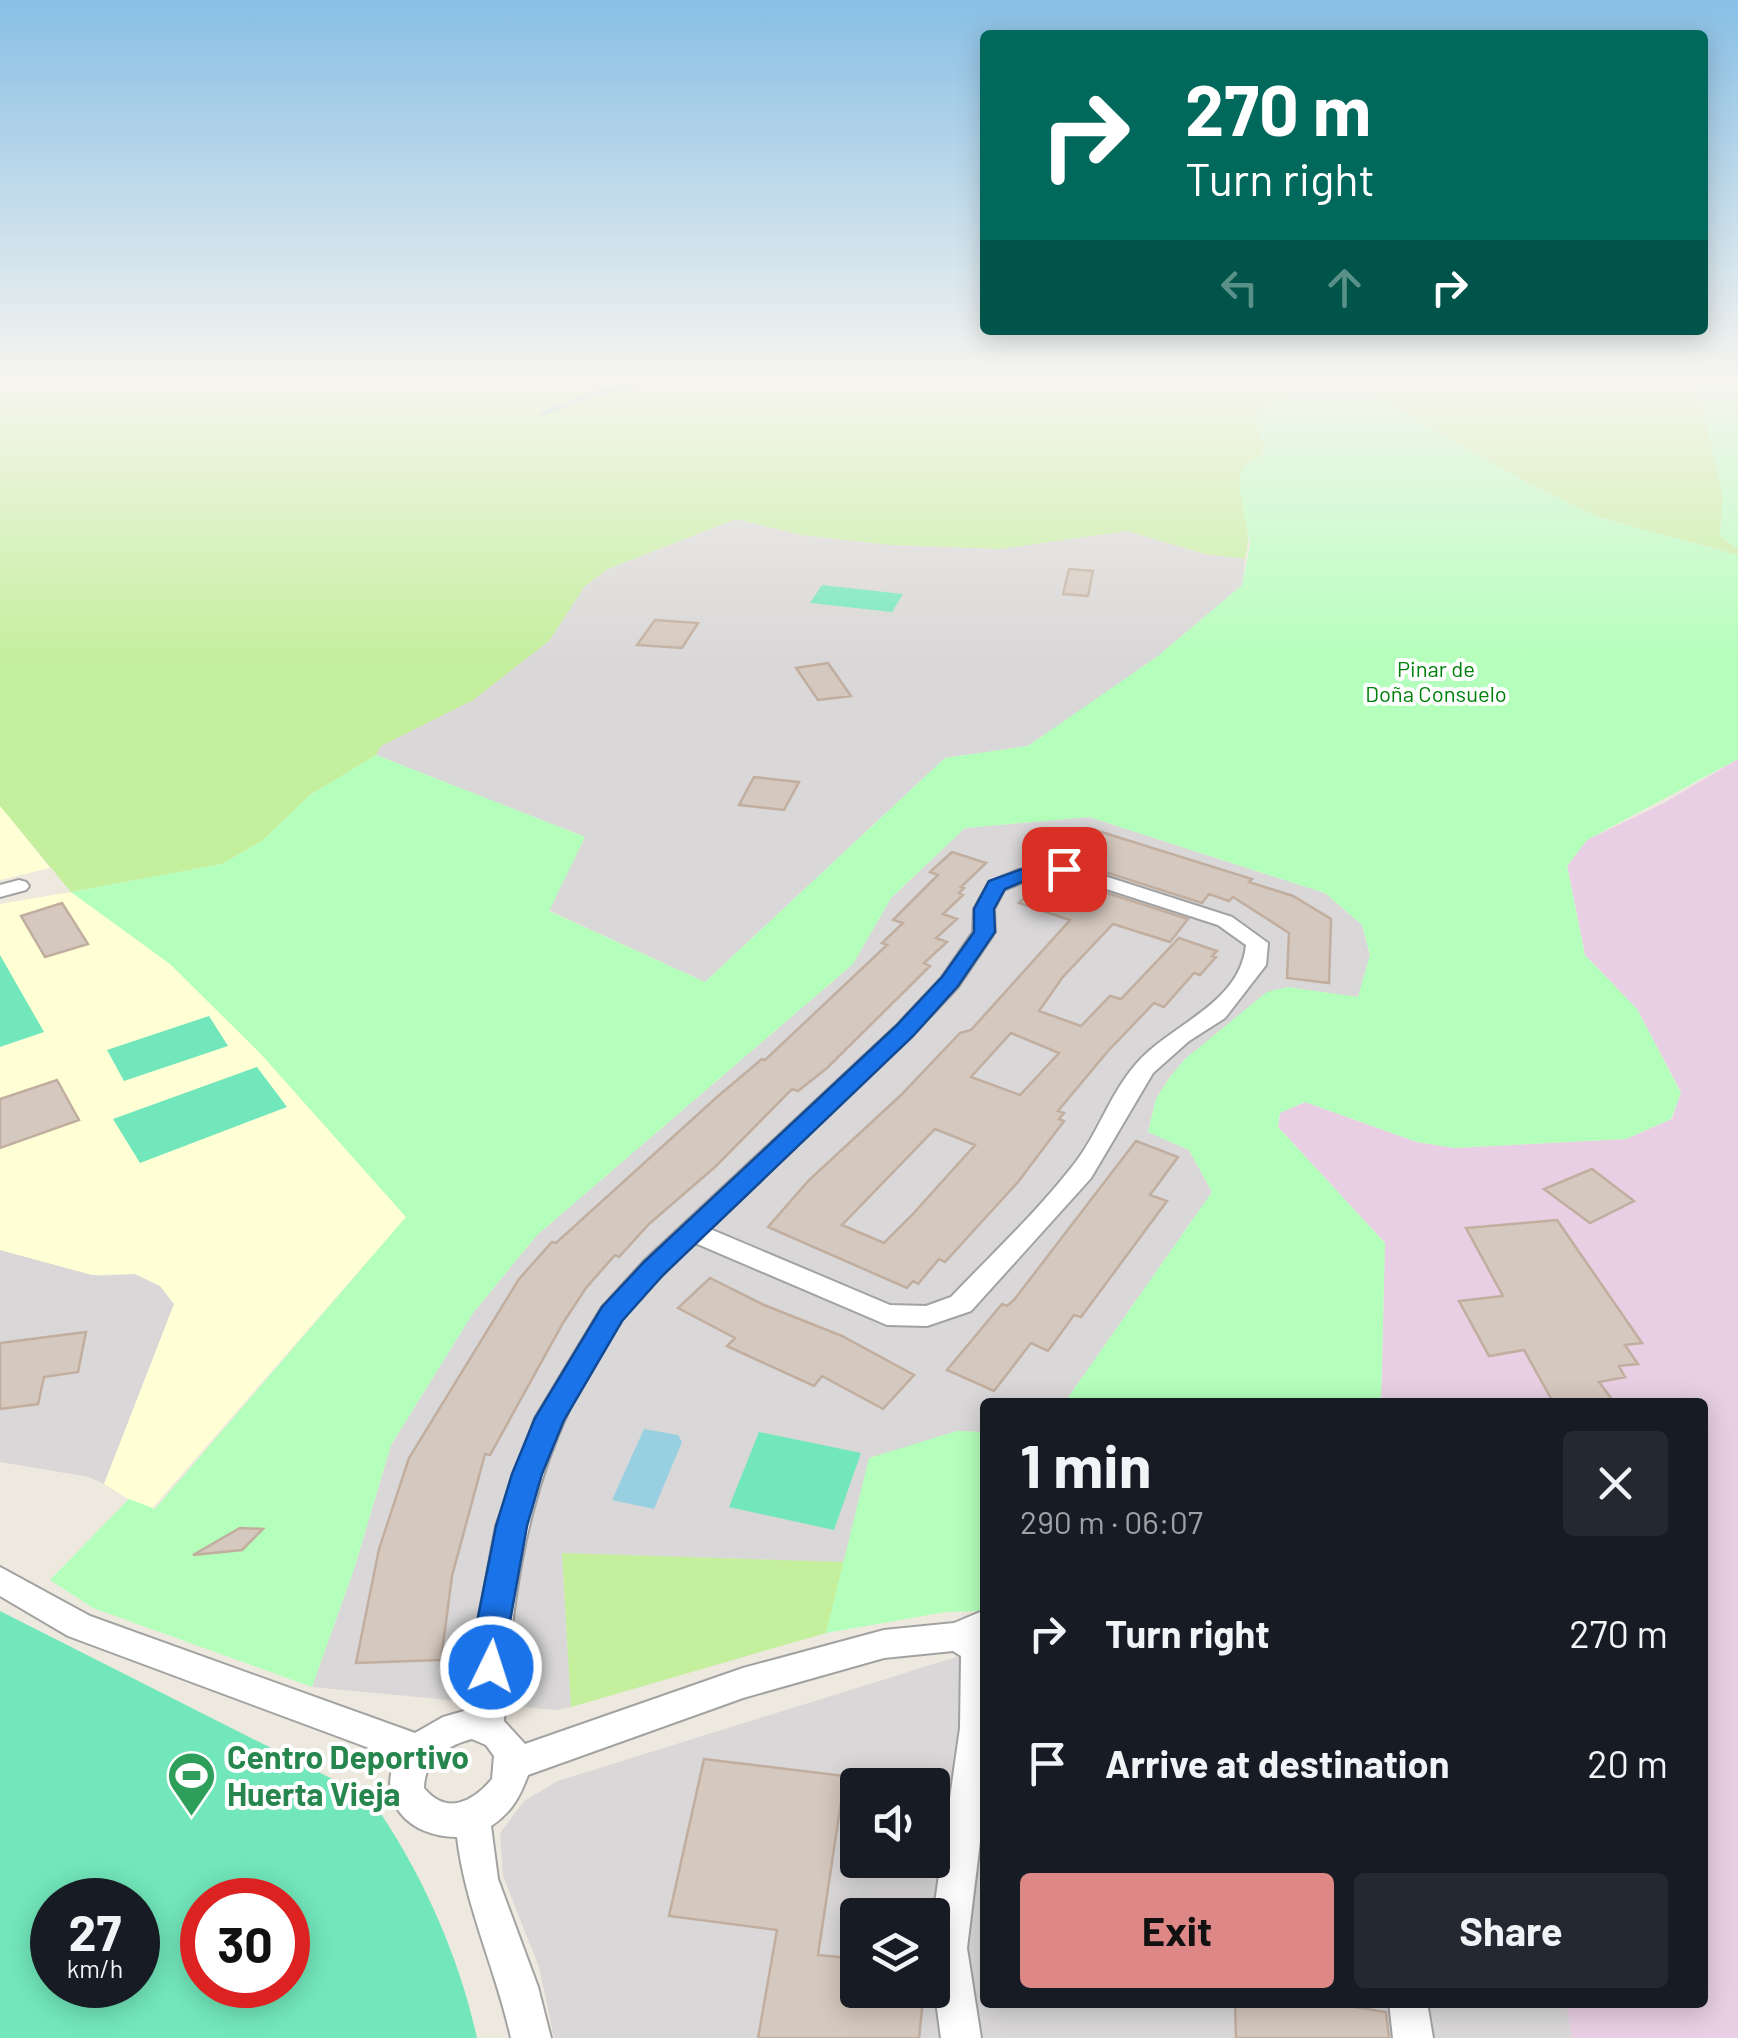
<!DOCTYPE html>
<html lang="en">
<head>
<meta charset="utf-8">
<style>
  body { margin:0; font-family:Barlow,sans-serif; background:#242831; color:#f1f3f6; height:100vh; display:flex; flex-direction:column; font-size:38px; white-space:nowrap }
  * { box-sizing:border-box; margin:0 }
  p { font-size:32px; color:#9ea1a6 }
  .icon { flex:none; width:55px; height:55px; fill:none; stroke:currentColor; stroke-width:2; stroke-linecap:round; stroke-linejoin:round }
  .map { position:relative; flex:1; overflow:hidden }
  .panel { position:absolute; left:980px; top:1398px; width:728px; height:610px; display:flex; flex-direction:column; background:#171b24; border-radius:10px; box-shadow:0 5px 25px #0003 }
  .panel>* { flex:none }
  .banner { position:absolute; left:980px; top:30px; width:728px; height:305px; border-radius:10px; box-shadow:0 5px 25px #0003; background:#00695c; color:#fff; overflow:hidden }
  .buttons { position:absolute; left:840px; top:1768px; display:grid; gap:20px }
  .buttons a { display:grid; place-items:center; width:110px; height:110px; border-radius:10px; background:#171b24; box-shadow:0 5px 25px #0003; font-size:50px }
  .speed { position:absolute; left:30px; top:1878px; display:flex; gap:20px; font-size:50px; font-weight:700; text-align:center }
  .speed>* { display:grid; place-content:center; width:130px; height:130px; border-radius:50%; background:#171b24; box-shadow:0 5px 25px #0003; line-height:1 }
  .speed small { font-size:25px; font-weight:400 }
  .speed .limit { border:15px solid #d22; background:#fff; color:#111 }
  .pin { position:absolute; display:grid; place-items:center; width:85px; height:85px; color:#fff; margin:-42px; border-radius:20px; box-shadow:0 5px 15px #0006 }
  .me { position:absolute; width:110px; margin:-55px; rotate:4deg; stroke-linejoin:round; filter:drop-shadow(0 0 8px #0008) }
  .turn { display:flex; align-items:center; gap:35px; height:210px; padding:0 40px; font-size:45px }
  .turn .icon { width:130px; height:130px; stroke-width:2.5 }
  .turn b { display:block; font-size:70px; line-height:85px }
  .lanes { display:flex; align-items:center; height:95px; padding:0 40px; background:#0003; justify-content:center; gap:50px; direction:ltr }
  .lanes .off { opacity:.35 }
  .round { display:grid; place-items:center; flex:none; width:105px; height:105px; border-radius:10px; background:#242831 }
  .headline { display:flex; align-items:center; justify-content:space-between; height:170px; padding:0 40px }
  h1 { font-size:60px; font-weight:700; line-height:75px }
  .cta { display:flex; gap:20px; margin-top:auto; padding:20px 40px }
  .cta a { flex:1; height:115px; border-radius:10px; background:#dd8787; color:#111; font-size:40px; font-weight:700; line-height:115px; text-align:center }
  .cta a+a { background:#242831; color:#f1f3f6 }
  ul { padding:0; list-style:none }
  li { display:flex; align-items:center; gap:30px; height:130px; padding:0 40px }
  li div { flex:1 }
  li b { display:block; font-size:38px }
  li em { font-style:normal }
  .map>svg:first-child { display:block }
  .residential { fill:#d9d7d7; fill-rule:evenodd }
  .industrial { fill:#e8cfe3 }
  .education { fill:#ffffd6 }
  .grass { fill:#c4ef9d }
  .park { fill:#b4ffbb }
  .pitch { fill:#72e7bb; fill-rule:evenodd }
  .water { fill:#99d0e1 }
  .lines { fill:none; stroke-linecap:round; stroke-linejoin:round }
  .stream { stroke:#99d0e1; stroke-width:5 }
  .building { fill:#d5c8be; stroke:#c1ae9f; stroke-width:2.5; fill-rule:evenodd }
  .minor-casing { stroke:#a2a2a2; stroke-width:4 }
  .minor { fill:#fff; fill-rule:evenodd }
  .route { fill:#1a73e8; stroke:#114b97; stroke-width:2.5 }
  .labels { text-anchor:middle; stroke-width:8; stroke-linejoin:round; paint-order:stroke }
  .far-park-label { font-size:22px; fill:#00810c; stroke:#fff }
  .near-leisure-label { font-size:32px; font-weight:bold; fill:#27864d; stroke:#fff; text-anchor:start }
</style>
</head>
<body>
<div class="map">
<svg width="1738" height="2038" viewBox="0 0 1738 2038">
  <rect width="100%" height="100%" fill="#eee9de"/>
  <path class="residential" d="M736,519L802,535L891,545L1000,549L1127,530L1205,554L1245,559L1243,585L1158,656L1103,697L1028,746L945,758L705,982L548,910L585,837L376,755L381,746L473,700L549,641L585,586L608,569Z
    M1089,817L1325,893L1362,925L1370,955L1358,998L1287,987L1185,1059L1170,1077L1156,1099L1148,1132L1189,1150L1212,1192L1065,1402H985V1432L957,1431L844,1562L562,1553L571,1707L556,1710L312,1687L355,1566L391,1445L473,1313L537,1235L853,964L891,898L965,828Z
    M0,1250L99,1276L135,1274L160,1286L175,1304L104,1484L89,1477L0,1462Z
    M985,1648V2002L1567,2003L1572,2038H554L539,1967L503,1876L500,1833L524,1801L558,1781ZM858,1785H932V1860H858ZM858,1915H932V1990H858Z"/>
  <path class="industrial" d="M1738,759V2038H1572L1566,2003L1702,2002V1402H1381L1385,1243L1278,1127L1280,1113L1305,1102L1417,1142L1455,1148L1626,1139L1672,1119L1681,1092L1637,1009L1585,955L1567,866L1587,840L1664,803Z"/>
  <path class="education" d="M0,806L13,821L50,868L0,880Z
    M71,892L170,964L260,1053L406,1217L149,1512L104,1484L174,1304L160,1286L135,1274L92,1275L0,1250V904Z"/>
  <path class="grass" d="M0,379H1696L1723,496L1720,536L1738,549V555L1598,517L1529,484L1374,395L1299,391L1260,408L1255,422L1265,447L1261,455L1242,469C1236,500 1255,530 1245,559L1205,554L1127,531L1000,549L891,545L802,535L736,519L608,569L585,586L549,641L473,700L381,746L376,755L310,795L262,841L222,864L71,892L0,806Z
    M562,1553L844,1562L826,1633L571,1707Z"/>
  <path class="park" d="M1696,379H1738V549L1720,536L1723,496Z
    M1299,391L1374,395L1529,484L1598,517L1738,555V759L1587,840L1567,866L1585,955L1637,1009L1681,1093L1671,1119L1626,1139L1455,1148L1417,1142L1305,1102L1280,1113L1278,1127L1385,1243L1381,1402H1065L1212,1192L1189,1150L1148,1132L1156,1099L1170,1077L1185,1059L1267,992L1287,987L1358,997L1370,955L1362,925L1325,893L1089,817L965,828L891,898L853,964L537,1235L473,1313L391,1445L355,1566L312,1687L93,1608L50,1580L129,1499L155,1509L406,1217L260,1053L170,964L71,892L222,864L262,841L310,795L376,755L585,837L549,911L705,982L945,758L1028,746L1158,656L1242,585L1250,545L1239,486L1242,469L1261,455L1265,447L1255,422L1260,408Z
    M957,1431L985,1432V1611L946,1612L826,1633L869,1458Z"/>
  <path class="pitch" d="M822,585L903,594L892,612L810,603Z
    M0,955L44,1032L0,1047Z
    M209,1016L228,1046L124,1081L107,1050Z
    M257,1067L287,1107L140,1163L113,1119Z
    M759,1432L861,1453L834,1530L729,1507Z
    M0,1611L370,1798C420,1868 459,1955 477,2038H0ZM52,1900H138V1985H52ZM202,1900H288V1985H202Z"/>
  <path class="water" d="M644,1429L678,1435L682,1442L654,1509L612,1500Z"/>
  <g class="lines">
    <path class="stream" d="M544,413L584,397L652,379"/>
  </g>
  <path class="building" d="M1069,569L1093,571L1088,596L1063,594Z
    M655,620L698,623L682,648L637,645Z
    M828,663L851,696L818,700L796,668Z
    M754,777L799,782L784,810L739,805Z
    M1095,830L1252,879L1249,882L1293,896L1331,919L1329,983L1287,978L1289,933L1233,897L1229,901L1209,894L1202,903L1064,859Z
    M952,852L986,863L961,887L964,888L959,893L963,895L943,914L957,919L936,938L947,942L924,963L930,966L827,1068L798,1091L792,1089L715,1167L649,1224L619,1257L615,1255L586,1288L563,1323L490,1455L485,1454L452,1576L441,1660L356,1663L379,1549L409,1458L519,1279L552,1242L556,1243L717,1097L762,1059L765,1060L887,945L882,943L903,923L893,920L938,875L930,872Z
    M1063,879L1188,919L1170,942L1113,924L1062,978L1039,1011L1081,1026L1110,996L1121,999L1179,938L1217,951L1212,956L1216,957L1200,975L1194,973L1164,1007L1154,1003L1108,1051L1058,1111L1064,1113L1059,1119L1064,1121L1018,1182L945,1262L939,1259L918,1284L913,1281L907,1288L768,1227L809,1180L901,1095L960,1033L971,1030L1070,920L1019,903L1040,882ZM1011,1033L1059,1053L1020,1095L971,1077ZM935,1129L975,1145L912,1215L884,1243L842,1225Z
    M62,903L88,944L45,957L21,916Z
    M57,1080L79,1120L0,1148V1099Z
    M1136,1141L1178,1157L1150,1195L1167,1201L1081,1317L1074,1315L1048,1351L1031,1343L994,1391L947,1370L1002,1304L1007,1306L1014,1300Z
    M1592,1169L1634,1201L1590,1223L1544,1189Z
    M1557,1220L1642,1343L1625,1345L1638,1364L1619,1366L1625,1377L1599,1382L1614,1402H1553L1524,1350L1489,1356L1459,1301L1503,1296L1466,1228Z
    M710,1278L764,1305L842,1336L914,1375L883,1409L822,1376L814,1386L727,1346L735,1338L678,1308Z
    M86,1332L78,1372L44,1377L38,1404L0,1409V1343Z
    M240,1528L263,1529L242,1550L193,1555Z
    M704,1759L845,1776L818,1955L858,1959V1990H924L919,2038H758L777,1930L669,1916Z
    M1235,2002H1324L1386,2012L1389,2038H1236Z"/>
  <g class="lines">
    <defs>
      <path id="minor" d="M1064,863L1232,917L1268,943L1266,965L1225,1018L1189,1041L1153,1073L1091,1178L971,1311L927,1326L887,1325L695,1243C670,1268 642,1293 621,1321C533,1444 512,1575 504,1721L525,1744L743,1668L884,1630L954,1623L985,1610V1801L967,1948L981,2038H941L932,1972V1924L960,1728L961,1656L953,1651L884,1658L743,1698L528,1775C520,1797 511,1813 491,1826L498,1879L538,1987L551,2038H511C496,1970 465,1906 457,1837C410,1837 376,1803 396,1758L68,1636L0,1596V1567L90,1616L415,1733L443,1717L471,1709L477,1627L496,1526L535,1418L602,1307L644,1261L896,1026L942,977L973,932L974,909L989,882L1018,870ZM1063,875L1218,925L1246,945C1240,1005 1170,1024 1136,1064C1109,1095 1097,1137 1071,1168C1035,1214 991,1255 951,1297L926,1306L890,1305L710,1229L912,1036L958,987L995,932L994,909L1004,890L1029,880ZM472,1739L486,1745L494,1756L492,1779C472,1803 446,1815 424,1788C424,1761 447,1745 472,1739Z
        M19,880L26,882L29,886L26,890L0,897V885Z
        M1389,2002H1427L1433,2038H1393Z"/>
    </defs>
    <use href="#minor" class="minor-casing"/>
    <use href="#minor" class="minor"/>
  </g>
  <linearGradient id="sky" x2="0" y2="1"><stop stop-color="#88bfe5"/><stop offset="0.57" stop-color="#f7f5f0"/><stop offset="1" stop-color="#f7f5f0" stop-opacity="0"/></linearGradient>
  <rect width="1738" height="664" fill="url(#sky)"/>
  <path class="route" d="M1064,863L1071,864V873L1029,879L1005,889L994,909L995,932L958,986L913,1036L663,1275L622,1321L564,1420L542,1474L527,1526L509,1627L508,1667L503,1677L491,1682L479,1677L474,1667L476,1627L496,1526L512,1474L535,1418L602,1307L644,1262L896,1026L942,977L974,932V909L989,881L1025,868Z"/>
  <defs>
    <symbol id="stadium-pin" viewBox="-11 -11 22 30"><path d="M0 17L-7.5 6A9.5 9.5 0 1 1 7.5 6Z" fill="#2e9e5b" stroke="#fff"/><path d="M0-5a6.5 5 0 1 0 0 10a6.5 5 0 1 0 0-10ZM-3.5-1.8h7v3.6h-7Z" fill="#fff"/></symbol>
  </defs>
  <g fill-rule="evenodd">
    <use href="#stadium-pin" x="164" y="1748" width="55" height="75"/>
  </g>
  <g class="labels">
    <g class="far-park-label">
      <text x="1436" y="677">Pinar de<tspan x="1436" dy="25">Doña Consuelo</tspan></text>
    </g>
    <g class="near-leisure-label">
      <text x="227" y="1769">Centro Deportivo<tspan x="227" dy="37">Huerta Vieja</tspan></text>
    </g>
  </g>
</svg>
<div class="buttons">
<a><svg class="icon" aria-label="sound" viewBox="0 0 24 24"><path d="M4 9h4l5-4v14l-5-4H4zM17 9q2 3 0 6"/></svg></a>
<a><svg class="icon" aria-label="layers" viewBox="0 0 24 24"><path d="M12 4l9 5-9 5-9-5zM3 14l9 5 9-5"/></svg></a>
</div>
<div class="speed"><div>27<small>km/h</small></div><div class="limit">30</div></div>
<div class="pin" style="left:1064px;top:869px;background:#d93025"><svg class="icon" aria-label="arrive" viewBox="0 0 24 24"><path d="M6 21V4h12l-3 4 3 4H6"/></svg></div>
<svg class="me" style="left:491px;top:1667px" viewBox="-20 -20 40 40"><circle r="17" fill="#1a73e8" stroke="#fff" stroke-width="3"/><path d="M0-11L8 9 0 5-8 9z" fill="#fff"/></svg>
<div class="banner">
<div class="turn"><svg class="icon" aria-label="right" viewBox="0 0 24 24"><path d="M7 20v-9h11M14 6l5 5-5 5"/></svg><div><b>270 m</b>Turn right</div></div>
<div class="lanes"><svg class="icon off" aria-label="left" viewBox="0 0 24 24"><path d="M17 20v-9H6M10 6l-5 5 5 5"/></svg><svg class="icon off" aria-label="ahead" viewBox="0 0 24 24"><path d="M12 20V5M6 11l6-6 6 6"/></svg><svg class="icon" aria-label="right" viewBox="0 0 24 24"><path d="M7 20v-9h11M14 6l5 5-5 5"/></svg></div>
</div>
<section class="panel">
<div class="headline"><div><h1>1 min</h1><p>290 m · 06:07</p></div><a class="round"><svg class="icon" aria-label="close" viewBox="0 0 24 24"><path d="M6 6l12 12M18 6L6 18"/></svg></a></div>
<ul>
<li><svg class="icon" aria-label="right" viewBox="0 0 24 24"><path d="M7 20v-9h11M14 6l5 5-5 5"/></svg><div><b>Turn right</b></div><em>270 m</em></li>
<li><svg class="icon" aria-label="arrive" viewBox="0 0 24 24"><path d="M6 21V4h12l-3 4 3 4H6"/></svg><div><b>Arrive at destination</b></div><em>20 m</em></li>
</ul>
<div class="cta"><a>Exit</a><a>Share</a></div>
</section>
</div>
</body>
</html>
